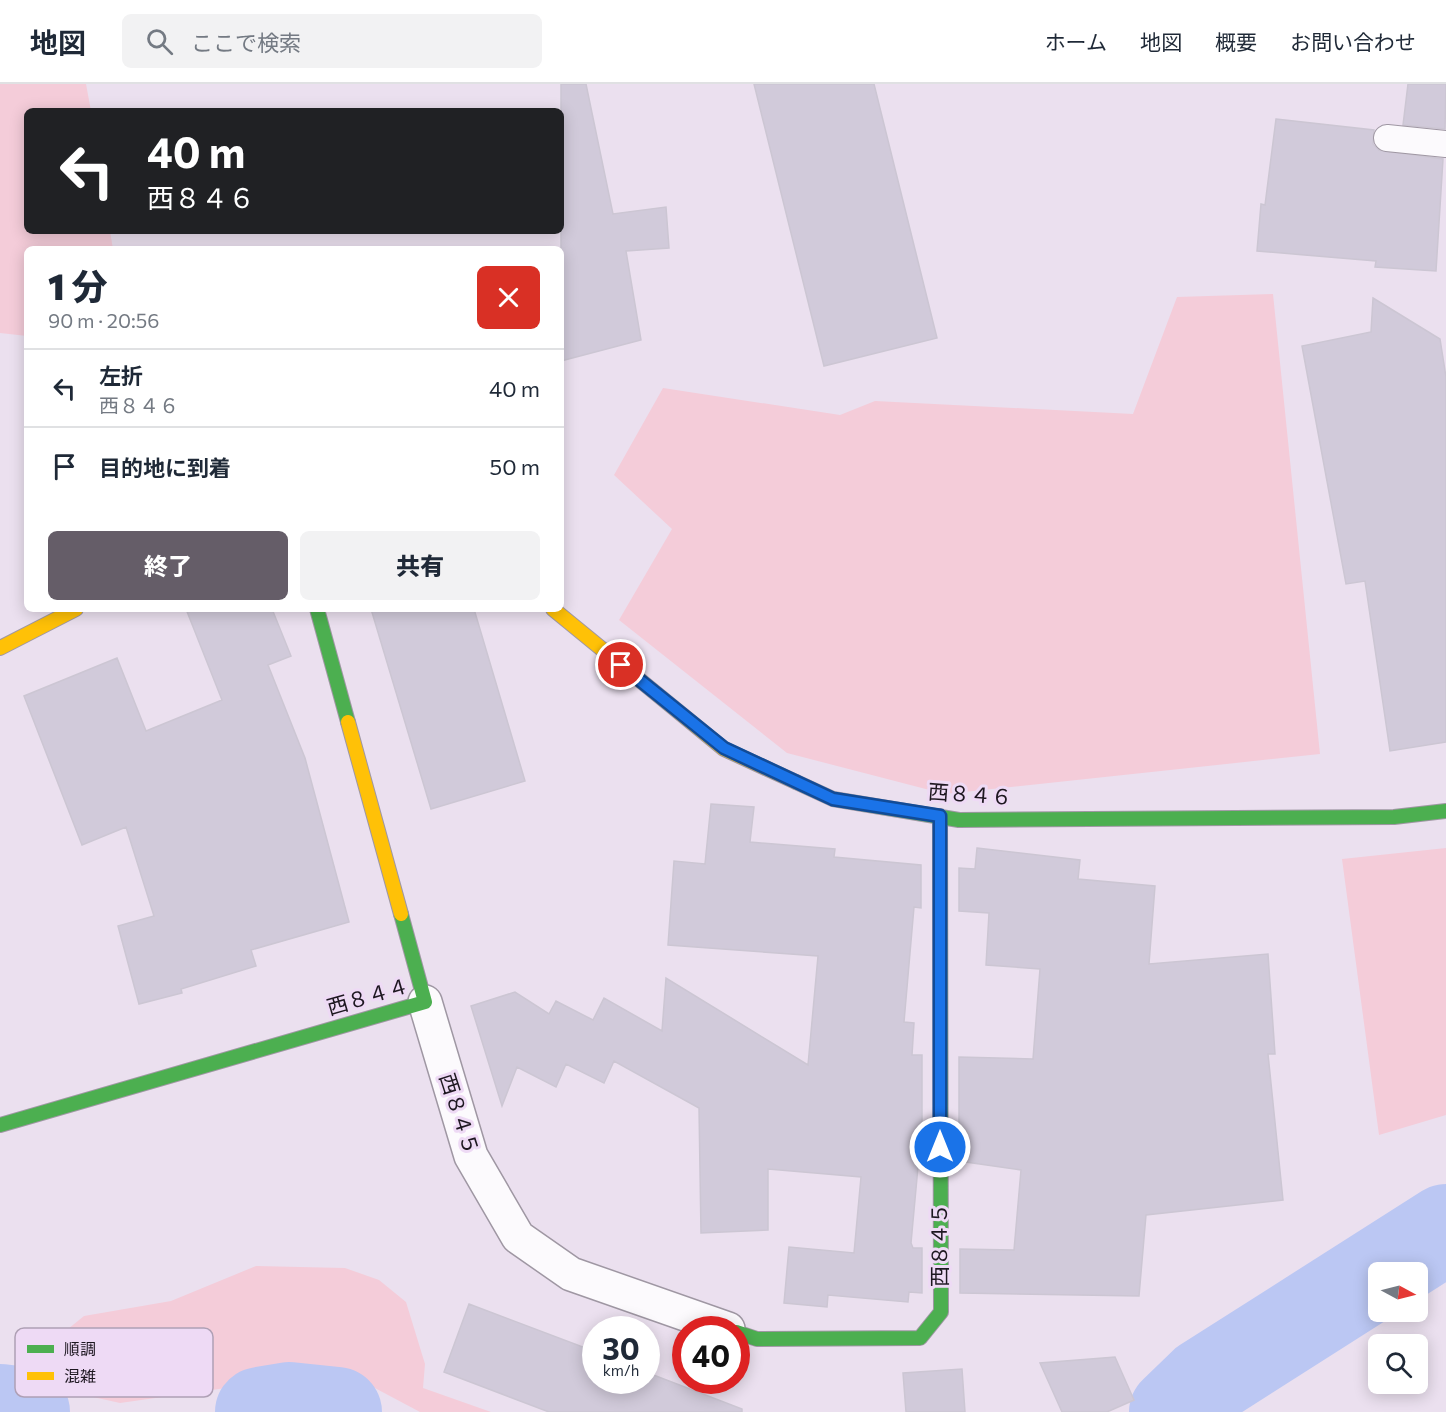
<!DOCTYPE html>
<html lang="ja">
<head>
<meta charset="utf-8">
<style>
  body { margin:0; font-family:Commissioner,"Noto Sans JP",sans-serif; background:#f2f2f3; color:#1f2937; height:100vh; display:flex; flex-direction:column; font-size:22px; white-space:nowrap }
  * { box-sizing:border-box; margin:0 }
  p { font-size:20px; color:#747a83 }
  .icon { flex:none; width:33px; height:33px; fill:none; stroke:currentColor; stroke-width:2; stroke-linecap:round; stroke-linejoin:round }
  .map { position:relative; flex:1; overflow:hidden }
  .panel { position:absolute; left:24px; top:162px; width:540px; height:366px; display:flex; flex-direction:column; background:#fff; border-radius:9px; box-shadow:0 3px 15px #0003 }
  .panel>* { flex:none }
  .guide { position:absolute; left:24px; top:24px; width:540px; height:126px; border-radius:9px; box-shadow:0 3px 15px #0003; background:#202124; color:#fff; overflow:hidden }
  .needle { width:39px; rotate:97deg }
  .controls { position:absolute; left:1368px; top:1178px; display:grid; gap:12px }
  .controls a { display:grid; place-items:center; width:60px; height:60px; border-radius:9px; background:#fff; box-shadow:0 3px 15px #0003; font-size:30px }
  .speed { position:absolute; left:582px; top:1232px; display:flex; gap:12px; font-size:30px; font-weight:700; text-align:center }
  .speed>* { display:grid; place-content:center; width:78px; height:78px; border-radius:50%; background:#fff; box-shadow:0 3px 15px #0003; line-height:1 }
  .speed small { font-size:15px; font-weight:400 }
  .speed .limit { border:9px solid #d22; background:#fff; color:#111 }
  .pin { position:absolute; display:grid; place-items:center; width:51px; height:51px; color:#fff; margin:-26px; border:3px solid #fff; border-radius:50%; box-shadow:0 2px 6px #0007 }
  .me { position:absolute; width:66px; margin:-33px; rotate:0deg; stroke-linejoin:round; filter:drop-shadow(0 0 4px #0008) }
  .turn { display:flex; align-items:center; gap:21px; height:126px; padding:0 24px; font-size:27px }
  .turn .icon { width:78px; height:78px; stroke-width:2.5 }
  .turn b { display:block; font-size:42px; line-height:51px }
  .round { display:grid; place-items:center; flex:none; width:63px; height:63px; border-radius:9px; background:#f2f2f3 }
  .head { display:flex; align-items:center; justify-content:space-between; height:102px; padding:0 24px }
  h1 { font-size:36px; font-weight:800; line-height:45px }
  .cta { display:flex; gap:12px; margin-top:auto; padding:12px 24px }
  .cta a { flex:1; height:69px; border-radius:9px; background:#655d68; color:#fff; font-size:24px; font-weight:800; line-height:69px; text-align:center }
  .cta a+a { background:#f2f2f3; color:#1f2937 }
  ul { padding:0; list-style:none }
  li { display:flex; align-items:center; gap:18px; height:78px; padding:0 24px; border-top:2px solid #e0e1e3 }
  li div { flex:1 }
  li b { display:block; font-size:22px }
  li em { font-style:normal }
  header { display:flex; align-items:center; gap:36px; box-sizing:border-box; height:84px; padding:0 30px; background:#fff; border-bottom:2px solid #e0e1e3 }
  header strong { font-size:28px }
  nav { display:flex; gap:33px; margin-inline-start:auto; font-size:21px }
  .search { width:420px; height:54px; background:#f2f2f3; display:flex; align-items:center; gap:15px; box-sizing:border-box; padding:0 21px; border-radius:9px; color:#747a83; font-size:22px }
  .map>svg:first-child { display:block }
  .green { fill:#f4ccd9 }
  .lines { fill:none; stroke-linecap:round; stroke-linejoin:round }
  .river { stroke:#bbc7f3; stroke-width:90 }
  .building { fill:#d1cada; stroke:#ccc6d3; stroke-width:1.5 }
  .lane-casing { stroke:#9f97a3; stroke-width:28 }
  .street-casing { stroke:#9f97a3; stroke-width:36 }
  .fast-casing { stroke:#9f97a3; stroke-width:16 }
  .slow-casing { stroke:#9f97a3; stroke-width:16 }
  .lane { stroke:#fcfafd; stroke-width:26 }
  .street { stroke:#fcfafd; stroke-width:33 }
  .fast { stroke:#4caf50; stroke-width:14 }
  .slow { stroke:#ffc107; stroke-width:14 }
  .route-casing { stroke:#114b97; stroke-width:15 }
  .route { stroke:#1a73e8; stroke-width:10 }
  .labels { text-anchor:middle; stroke-width:6; stroke-linejoin:round; paint-order:stroke }
  .street-label { font-size:21px; fill:#1d1720; stroke:#eedaf5 }
  .key { fill:#eedaf5; stroke:#afa0b5; stroke-width:1.5 }
  .key-label { font-size:16px; fill:#1d1720 }
</style>
</head>
<body>
<header>
<strong>地図</strong>
<div class="search"><svg class="icon" aria-label="search" viewBox="0 0 24 24"><circle cx="10" cy="10" r="6"/><path d="M15 15l6 6"/></svg>ここで検索</div>
<nav><a>ホーム</a><a>地図</a><a>概要</a><a>お問い合わせ</a></nav>
</header>
<div class="map">
<svg width="1446" height="1328" viewBox="0 0 1446 1328">
  <rect width="100%" height="100%" fill="#ebe0ef"/>
  <path class="green" d="M0,0H86L91,27H27V147H110L113,165H27V252L0,249Z
    M1273,210L1320,670L945,710L787,669L619,536L672,445L614,391L663,304L840,331L875,317L1133,330L1177,213Z
    M1446,764V1031L1379,1051L1342,775Z
    M256,1182L345,1184L379,1196L406,1218L425,1280L423,1304L491,1328H420L373,1303L261,1299L120,1319L39,1301L24,1271L35,1257L68,1245L84,1232L171,1217Z"/>
  <g class="lines">
    <path class="river" d="M0,1325L25,1328
      M260,1328L289,1323L337,1328
      M1174,1328L1204,1299L1446,1145"/>
  </g>
  <path class="building" d="M561,0H586L613,130L666,123L669,164L626,167L641,256L561,277Z
    M754,0H874L937,254L824,282Z
    M1408,0H1446L1445,45L1403,41Z
    M1276,35L1374,46L1373,60L1379,66L1443,75L1436,187L1375,183L1376,177L1257,167L1261,120L1265,121Z
    M1373,214L1440,255L1446,293V658L1390,667L1365,497L1346,500L1302,262L1371,248Z
    M186,525H272L291,572L268,581L305,674L349,838L251,866L256,882L181,905L182,909L139,920L118,842L154,832L126,743L82,761L24,612L117,574L146,647L222,616Z
    M371,525H474L525,697L431,725Z
    M711,720L754,723L750,758L835,765L834,773L921,781V824L914,823L904,938L914,939L912,971H922V1072H919L911,1159L913,1164H922V1209L909,1208L908,1218L828,1211L827,1223L784,1219L789,1163L854,1169L861,1093L768,1085V1146L701,1149L699,1024L614,977L604,999L566,980L556,1003L517,983L502,1022L471,922L515,908L549,930L556,917L593,936L604,914L662,947L666,894L808,981L818,872L668,861L674,777L705,780Z
    M977,764L1080,776L1078,795L1155,802L1149,880L1268,870L1275,970H1268L1283,1116L1146,1131L1139,1212L960,1209V1165L1014,1166L1021,1086L959,1077V973L1033,975L1040,885L986,881L989,829L959,827V784L975,785Z
    M469,1220L596,1268V1296H646V1288L742,1325V1328H549L444,1288Z
    M1115,1273L1134,1316L1107,1328H1062L1040,1279Z
    M962,1285L965,1328H906L903,1289Z"/>
  <g class="lines">
    <defs>
      <path id="lane" d="M1387,54L1446,60"/>
      <path id="street" d="M425,918L471,1072L518,1153L571,1190L728,1245"/>
      <path id="fast" d="M317,525L348,638
        M796,698L833,715L959,736L1394,733L1446,727
        M0,1041L425,918L401,830
        M736,1248L757,1255L920,1254L941,1228L940,732"/>
      <path id="slow" d="M553,525L724,665L796,698
        M0,564L76,525
        M348,638L401,830"/>
    </defs>
    <use href="#lane" class="lane-casing"/>
    <use href="#street" class="street-casing"/>
    <use href="#fast" class="fast-casing"/>
    <use href="#slow" class="slow-casing"/>
    <use href="#lane" class="lane"/>
    <use href="#street" class="street"/>
    <use href="#fast" class="fast"/>
    <use href="#slow" class="slow"/>
  </g>
  <g class="lines">
    <defs>
      <path id="route" d="M621,581L724,664L833,715L940,732V1063"/>
    </defs>
    <use href="#route" class="route-casing"/>
    <use href="#route" class="route"/>
  </g>
  <g class="labels">
    <g class="street-label">
      <text transform="translate(970 711) rotate(4)" y="7">西８４６</text>
      <text transform="translate(368 913) rotate(-16)" y="7">西８４４</text>
      <text transform="translate(459 1030) rotate(72)" y="7">西８４５</text>
      <text transform="translate(940 1161) rotate(-90)" y="7">西８４５</text>
    </g>
  </g>
  <rect x="15" y="1244" width="198" height="69" rx="9" class="key"/>
  <rect x="27" y="1261" width="27" height="8" fill="#4caf50"/>
  <rect x="27" y="1288" width="27" height="8" fill="#ffc107"/>
  <g class="key-label">
    <text x="64" y="1271">順調</text>
    <text x="64" y="1298">混雑</text>
  </g>
</svg>
<div class="controls">
<a><svg class="needle" viewBox="-14 -14 28 28"><path d="M0-13l5 13h-10z" fill="#e53935"/><path d="M0 13l5-13h-10z" fill="#747a83"/></svg></a>
<a><svg class="icon" aria-label="search" viewBox="0 0 24 24"><circle cx="10" cy="10" r="6"/><path d="M15 15l6 6"/></svg></a>
</div>
<div class="speed"><div>30<small>km/h</small></div><div class="limit">40</div></div>
<div class="pin" style="left:621px;top:581px;background:#d93025"><svg class="icon" aria-label="arrive" viewBox="0 0 24 24"><path d="M6 21V4h12l-3 4 3 4H6"/></svg></div>
<svg class="me" style="left:940px;top:1063px" viewBox="-20 -20 40 40"><circle r="17" fill="#1a73e8" stroke="#fff" stroke-width="3"/><path d="M0-11L8 9 0 5-8 9z" fill="#fff"/></svg>
<div class="guide">
<div class="turn"><svg class="icon" aria-label="left" viewBox="0 0 24 24"><path d="M17 20v-9H6M10 6l-5 5 5 5"/></svg><div><b>40 m</b>西８４６</div></div>
</div>
<section class="panel">
<div class="head"><div><h1>1 分</h1><p>90 m · 20:56</p></div><a class="round" style="background:#d93025;color:#fff"><svg class="icon" aria-label="close" viewBox="0 0 24 24"><path d="M6 6l12 12M18 6L6 18"/></svg></a></div>
<ul>
<li><svg class="icon" aria-label="left" viewBox="0 0 24 24"><path d="M17 20v-9H6M10 6l-5 5 5 5"/></svg><div><b>左折</b><p>西８４６</p></div><em>40 m</em></li>
<li><svg class="icon" aria-label="arrive" viewBox="0 0 24 24"><path d="M6 21V4h12l-3 4 3 4H6"/></svg><div><b>目的地に到着</b></div><em>50 m</em></li>
</ul>
<div class="cta"><a>終了</a><a>共有</a></div>
</section>
</div>
</body>
</html>
